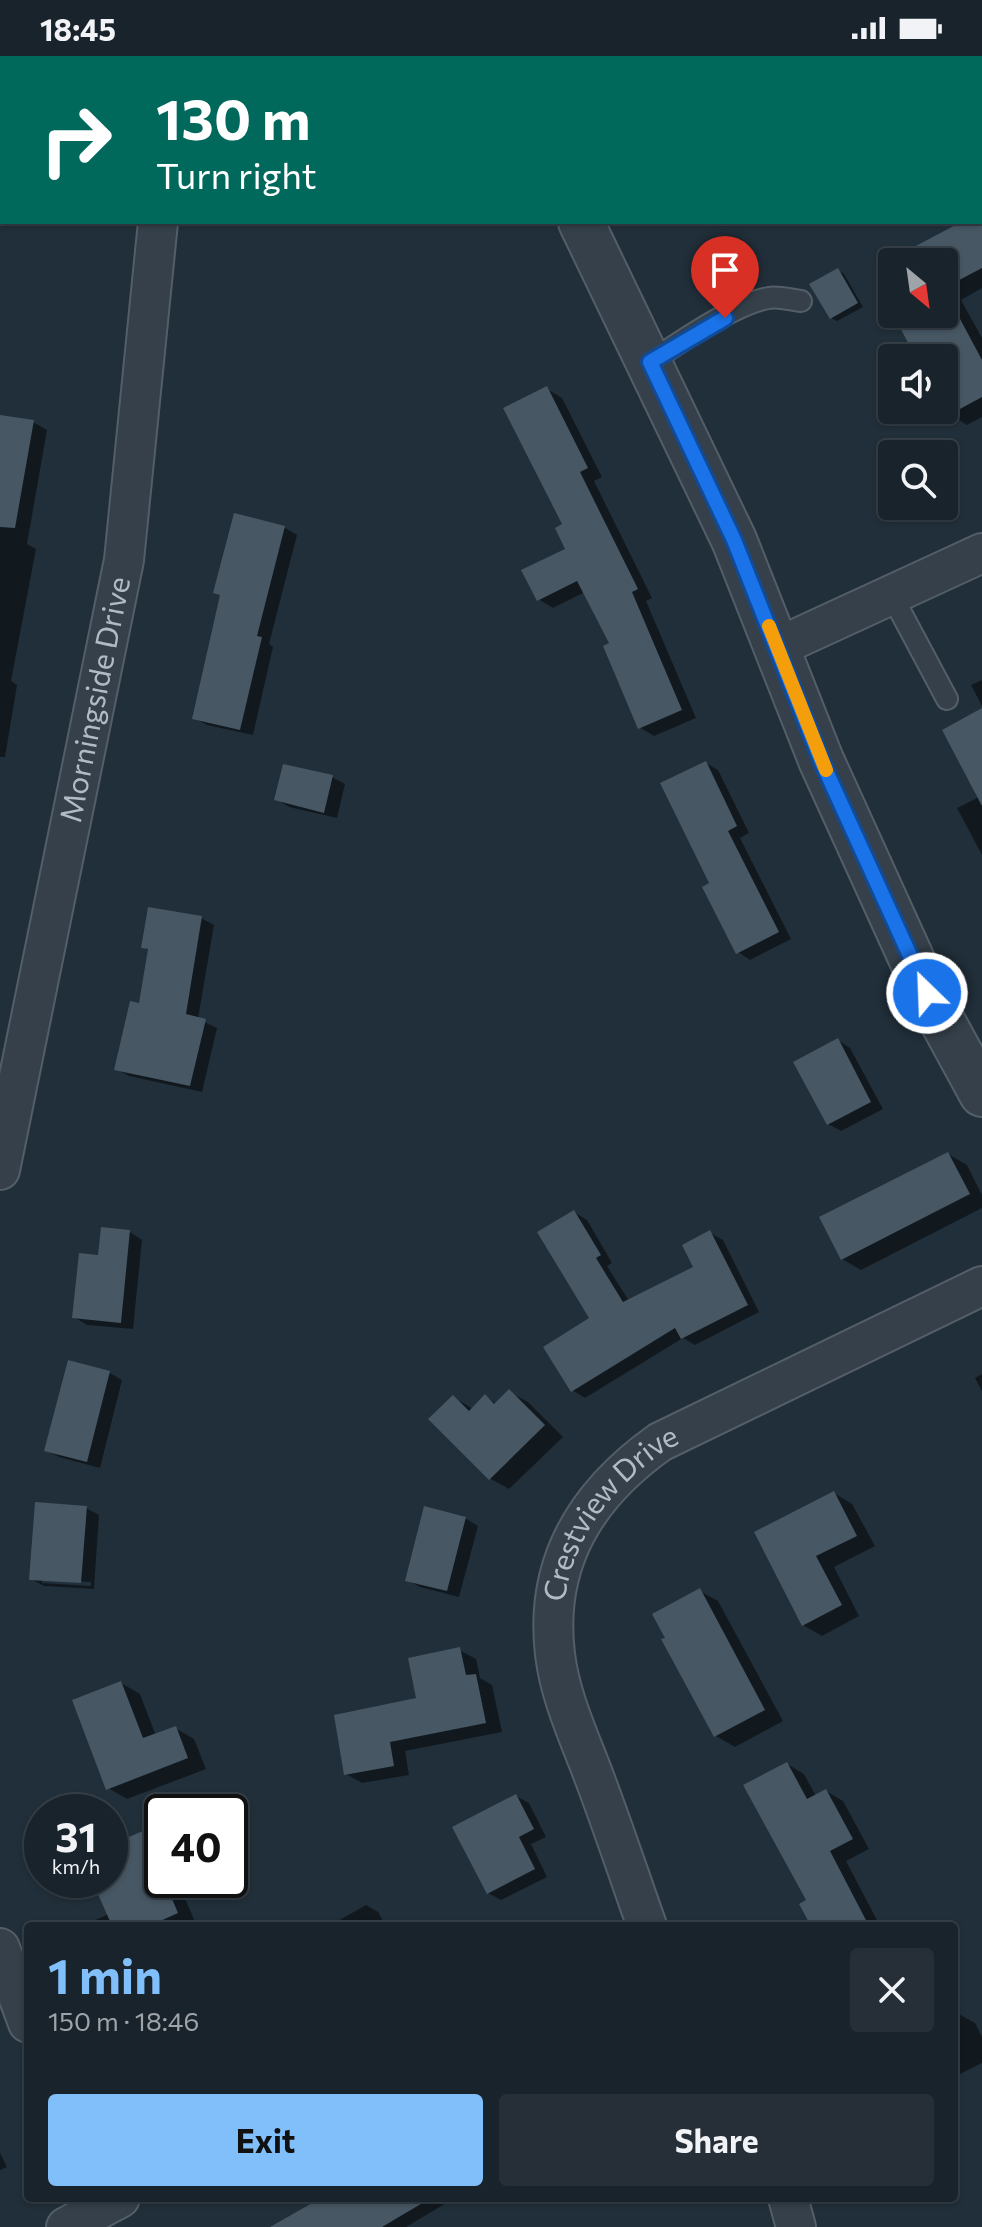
<!DOCTYPE html>
<html lang="en">
<head>
<meta charset="utf-8">
<style>
  body { margin:0; font-family:Commissioner,sans-serif; background:#262f38; color:#f1f3f6; height:100vh; display:flex; flex-direction:column; font-size:30px; white-space:nowrap }
  * { box-sizing:border-box; margin:0 }
  p { font-size:26px; color:#9fa4a9 }
  .icon { flex:none; width:44px; height:44px; fill:none; stroke:currentColor; stroke-width:2; stroke-linecap:round; stroke-linejoin:round }
  .map { position:relative; flex:1; overflow:hidden }
  .sheet { position:absolute; left:24px; top:1866px; width:934px; height:280px; display:flex; flex-direction:column; background:#19232c; border-radius:8px; box-shadow:0 2px 6px #0004,0 0 0 2px #374048 }
  .sheet>* { flex:none }
  .guide { position:absolute; left:0px; top:0px; width:982px; height:168px; box-shadow:0 2px 6px #0004,0 0 0 2px #374048; background:#00695c; color:#fff; overflow:hidden }
  .needle { width:52px; rotate:151deg }
  .fabs { position:absolute; left:878px; top:192px; display:grid; gap:16px }
  .fabs a { display:grid; place-items:center; width:80px; height:80px; border-radius:8px; background:#19232c; box-shadow:0 2px 6px #0004,0 0 0 2px #374048; font-size:40px }
  .speed { position:absolute; left:24px; top:1738px; display:flex; gap:16px; font-size:40px; font-weight:700; text-align:center }
  .speed>* { display:grid; place-content:center; width:104px; height:104px; border-radius:50%; background:#19232c; box-shadow:0 2px 6px #0004,0 0 0 2px #374048; line-height:1 }
  .speed small { font-size:20px; font-weight:400 }
  .speed .limit { border:4px solid #111; border-radius:12px; background:#fff; color:#111 }
  .pin { position:absolute; display:grid; place-items:center; width:68px; height:68px; color:#fff; margin:-82px -34px; border-radius:50% 50% 50% 0; rotate:-45deg; box-shadow:0 0 8px #0007 }
  .pin .icon { rotate:45deg }
  .me { position:absolute; width:88px; margin:-44px; rotate:336deg; stroke-linejoin:round; filter:drop-shadow(0 0 6px #0008) }
  .turn { display:flex; align-items:center; gap:28px; height:168px; padding:0 24px; font-size:36px }
  .turn .icon { width:104px; height:104px; stroke-width:2.5 }
  .turn b { display:block; font-size:56px; line-height:68px }
  .round { display:grid; place-items:center; flex:none; width:84px; height:84px; border-radius:8px; background:#262f38 }
  .headline { display:flex; align-items:center; justify-content:space-between; height:136px; padding:0 24px }
  h1 { font-size:48px; font-weight:700; line-height:60px; color:#81bffa }
  .primary-button { display:flex; gap:16px; margin-top:auto; padding:16px 24px }
  .primary-button a { flex:1; height:92px; border-radius:8px; background:#81bffa; color:#111; font-size:32px; font-weight:700; line-height:92px; text-align:center }
  .primary-button a+a { background:#262f38; color:#f1f3f6 }
  .status { display:flex; justify-content:space-between; align-items:center; height:56px; padding:0 40px; background:#19232c; direction:ltr }
  .status svg { height:22px; fill:currentColor }
  .map>svg:first-child { display:block }
  .shadow { fill:#0007; fill-rule:evenodd }
  .building { fill:#475764 }
  .lines { fill:none; stroke-linecap:round; stroke-linejoin:round }
  .service-casing { stroke:#535e68; stroke-width:24 }
  .minor-casing { stroke:#535e68; stroke-width:42 }
  .tertiary-casing { stroke:#535e68; stroke-width:48 }
  .service { stroke:#35404a; stroke-width:20 }
  .minor { stroke:#35404a; stroke-width:38 }
  .tertiary { stroke:#35404a; stroke-width:44 }
  .route-casing { stroke:#114b97; stroke-width:20 }
  .route { stroke:#1a73e8; stroke-width:14 }
  .slow { stroke:#f59e0b; stroke-width:14 }
  .labels { text-anchor:middle; stroke-width:6; stroke-linejoin:round; paint-order:stroke }
  .street-label { font-size:30px; fill:#b0bbc7; stroke:#1a252f }
</style>
</head>
<body>
<div class="status"><b>18:45</b><svg viewBox="0 0 49 12"><path d="M0 12V9h3v3zM5 12V6h3v6zM10 12V3h3v9zM15 12V0h3v12zM26 1h20v11H26zM47 4h2v5h-2z"/></svg></div>
<div class="map">
<svg width="982" height="2171" viewBox="0 0 982 2171">
  <rect width="100%" height="100%" fill="#212f3a"/>
  <path class="shadow" d="M982,157V232L961,244L982,282V361L967,369L949,358L944,350V302H918L895,258H944V206H924L965,166H980Z
    M838,214L844,218L863,251L837,265L831,262Z
    M892,238V253L886,242Z
    M547,333L562,342L602,421L594,425L652,542L646,545L696,662L654,680L639,671L611,588L585,536L553,552L538,543L568,494Z
    M0,361L33,366L47,374L27,488L36,493L11,625L17,629L5,701H0Z
    M235,459L285,472L297,479L269,588L273,591L253,679L207,669L194,662L222,540Z
    M982,624V650L971,629Z
    M982,655V799L957,752L979,741Z
    M706,707L718,714L749,777L740,782L791,883L750,904L738,896L712,828Z
    M332,721L345,728L337,762L289,751L277,743Z
    M201,862L214,869L198,963L217,972L202,1036L129,1020L117,1013L141,950L150,895L143,891Z
    M838,984L850,992L883,1053L841,1075L828,1068Z
    M948,1098L967,1109L982,1139V1152L861,1214L842,1203Z
    M574,1156L587,1164L612,1207L607,1210L629,1245L695,1211L710,1177L723,1184L759,1256L695,1289L683,1282L585,1342L572,1334L591,1263Z
    M130,1176L142,1184L133,1273L87,1269L74,1261L100,1201Z
    M110,1317L122,1324L100,1412L59,1401L46,1394Z
    M982,1318V1335L975,1322Z
    M509,1336L528,1346L563,1381L509,1433L491,1423L431,1363L453,1341L473,1353L485,1341L497,1348Z
    M834,1437L852,1448L875,1490L834,1511L859,1560L822,1580L803,1569L756,1477Z
    M86,1452L99,1459L94,1533L44,1530L31,1523ZM42,1523L91,1526V1530L42,1527Z
    M465,1462L478,1470L459,1541L420,1531L407,1524Z
    M700,1535L718,1545L783,1665L735,1691L716,1680L664,1584Z
    M459,1594L476,1603L480,1622L492,1629L502,1676L405,1695L409,1719L362,1727L346,1718L418,1643Z
    M121,1627L140,1638L156,1680L175,1672L194,1683L206,1713L127,1743L108,1732Z
    M787,1708L804,1718L816,1740L826,1735L843,1745L869,1793L846,1805L880,1870H813Z
    M516,1740L529,1747L546,1781L531,1788L547,1821L501,1844L488,1837Z
    M142,1777L161,1788L162,1824H177L196,1868L93,1870L91,1866L109,1858L112,1823L110,1791Z
    M366,1849L378,1856L386,1870H329Z
    M957,1957L975,1967L982,1981V2007L954,2021V1959Z
    M0,2097L7,2111L0,2114Z
    M335,2142H455L406,2171H274Z"/>
  <path class="building" d="M982,155V212L944,232V206H922L914,191L961,166H980Z
    M838,212L858,247L830,263L809,228Z
    M944,233L982,304V341L947,360L944,302H916L893,258H944Z
    M547,330L588,412L580,416L638,533L632,536L682,654L638,673L603,590L609,587L577,525L537,545L521,514L565,493L555,472L562,468L503,352Z
    M0,359L34,364L15,472L0,471Z
    M234,457L285,470L257,580L262,581L240,674L192,663L220,539L213,537Z
    M982,652V750L942,674Z
    M706,705L737,770L728,775L779,876L736,898L702,831L709,827L660,727Z
    M283,708L333,719L324,757L274,744Z
    M148,851L202,860L186,958L206,963L190,1030L114,1014L130,945L139,947L148,893L141,892Z
    M838,982L871,1046L827,1069L793,1006Z
    M948,1096L970,1138L841,1204L819,1161Z
    M574,1154L601,1199L596,1202L623,1246L693,1211L682,1189L710,1174L748,1249L681,1283L675,1272L571,1336L543,1291L589,1262L537,1176Z
    M101,1171L130,1174L121,1267L72,1262L79,1197L98,1199Z
    M68,1304L110,1315L87,1406L44,1395Z
    M509,1333L545,1369L489,1424L428,1363L453,1339L469,1355L485,1338L494,1348Z
    M834,1435L857,1480L816,1500L842,1549L802,1570L754,1476Z
    M35,1446L87,1450L81,1527L29,1524Z
    M424,1450L466,1461L447,1535L405,1525Z
    M700,1532L765,1654L714,1681L661,1583L665,1582L652,1558Z
    M460,1591L466,1619L476,1618L486,1667L390,1686L394,1710L344,1719L334,1659L416,1642L408,1602Z
    M121,1625L143,1682L176,1670L188,1702L106,1734L72,1644Z
    M787,1706L807,1743L826,1733L853,1783L830,1795L869,1870H811L799,1848L806,1844L743,1729Z
    M516,1738L534,1773L519,1781L535,1813L487,1838L452,1771Z
    M143,1775L178,1857L149,1870H112L94,1829L110,1824V1789Z
    M321,2142H431L382,2171H270Z"/>
  <g class="lines">
    <defs>
      <path id="service" d="M650,306C679,287 736,247 769,242C778,240 791,244 801,245
        M891,538L947,643"/>
      <g id="minor">
        <path d="M181,2V0"/>
        <path d="M778,591L982,497"/>
        <path id="s1" d="M0,1114L124,504L158,166"/>
        <path id="s2" d="M647,1870C630,1822 614,1774 596,1726C581,1685 560,1642 555,1598C544,1505 587,1438 660,1386L982,1230"/>
        <path d="M0,1892L28,1967"/>
        <path d="M788,2142L796,2171"/>
        <path d="M66,2171L120,2142"/>
      </g>
      <path id="tertiary" d="M490,0L491,2
        M581,166L734,484L821,704L927,937L982,1038"/>
    </defs>
    <use href="#service" class="service-casing"/>
    <use href="#minor" class="minor-casing"/>
    <use href="#tertiary" class="tertiary-casing"/>
    <use href="#service" class="service"/>
    <use href="#minor" class="minor"/>
    <use href="#tertiary" class="tertiary"/>
  </g>
  <g class="lines">
    <defs>
      <path id="route" d="M725,262L650,306L734,484L821,704L927,937"/>
    </defs>
    <use href="#route" class="route-casing"/>
    <use href="#route" class="route"/>
    <path class="slow" d="M769,570L826,714"/>
  </g>
  <g class="labels">
    <g class="street-label">
      <text dy="10" stroke="none"><textPath href="#s1" startOffset="480">Morningside Drive</textPath></text>
      <text dy="10" stroke="none"><textPath href="#s2" startOffset="448">Crestview Drive</textPath></text>
    </g>
  </g>
</svg>
<div class="fabs">
<a><svg class="needle" viewBox="-14 -14 28 28"><path d="M0-13l5 13h-10z" fill="#e53935"/><path d="M0 13l5-13h-10z" fill="#9fa4a9"/></svg></a>
<a><svg class="icon" aria-label="sound" viewBox="0 0 24 24"><path d="M4 9h4l5-4v14l-5-4H4zM17 9q2 3 0 6"/></svg></a>
<a><svg class="icon" aria-label="search" viewBox="0 0 24 24"><circle cx="10" cy="10" r="6"/><path d="M15 15l6 6"/></svg></a>
</div>
<div class="speed"><div>31<small>km/h</small></div><div class="limit">40</div></div>
<div class="pin" style="left:725px;top:262px;background:#d93025"><svg class="icon" aria-label="arrive" viewBox="0 0 24 24"><path d="M6 21V4h12l-3 4 3 4H6"/></svg></div>
<svg class="me" style="left:927px;top:937px" viewBox="-20 -20 40 40"><circle r="17" fill="#1a73e8" stroke="#fff" stroke-width="3"/><path d="M0-11L8 9 0 5-8 9z" fill="#fff"/></svg>
<div class="guide">
<div class="turn"><svg class="icon" aria-label="right" viewBox="0 0 24 24"><path d="M7 20v-9h11M14 6l5 5-5 5"/></svg><div><b>130 m</b>Turn right</div></div>
</div>
<section class="sheet">
<div class="headline"><div><h1>1 min</h1><p>150 m · 18:46</p></div><a class="round"><svg class="icon" aria-label="close" viewBox="0 0 24 24"><path d="M6 6l12 12M18 6L6 18"/></svg></a></div>
<div class="primary-button"><a>Exit</a><a>Share</a></div>
</section>
</div>
</body>
</html>
